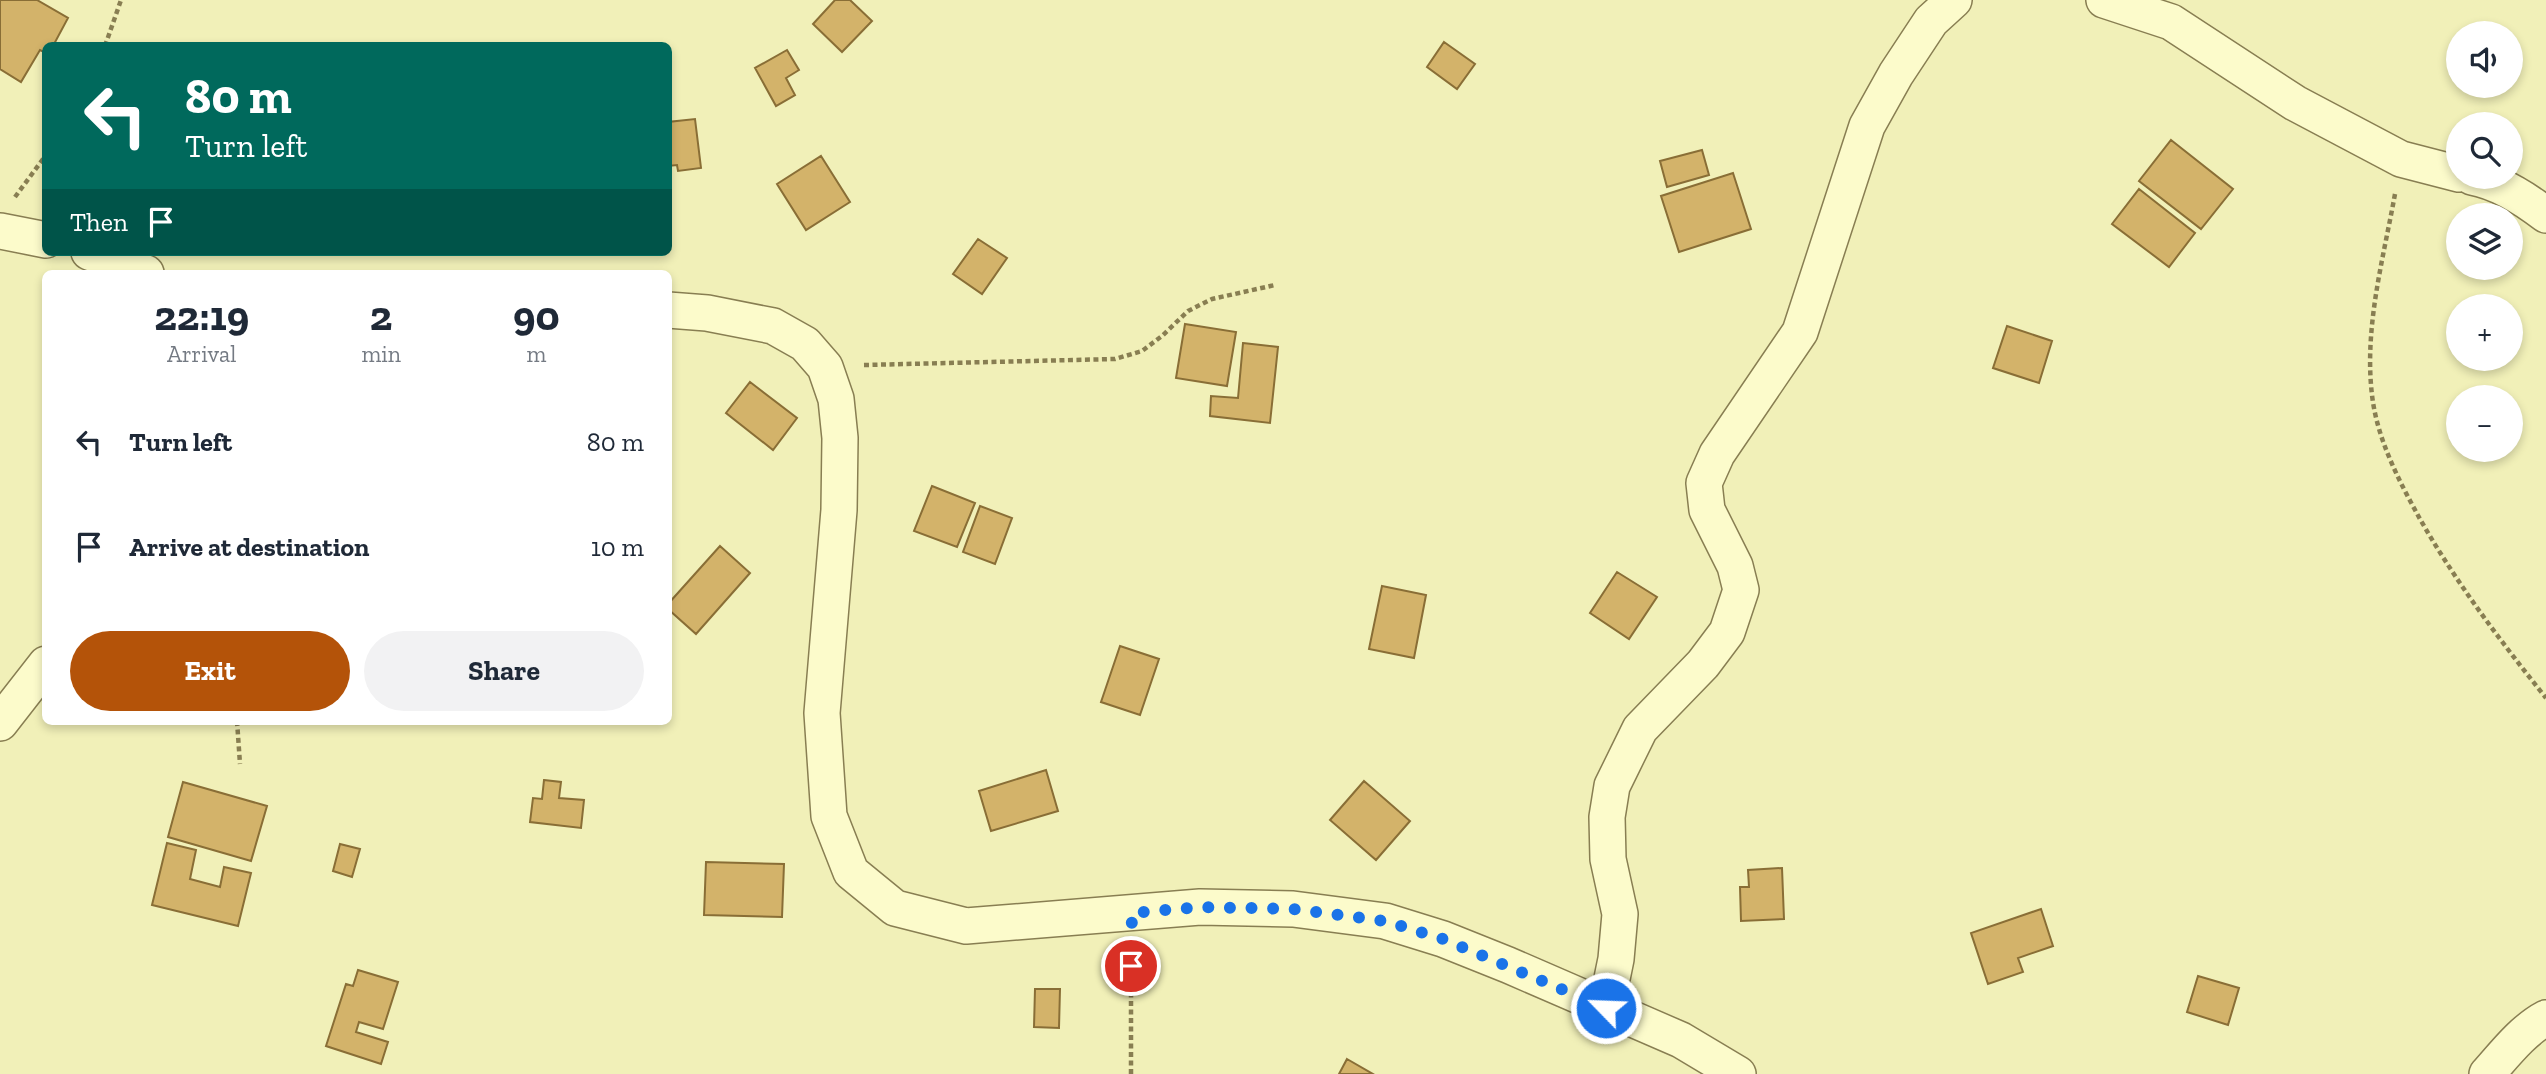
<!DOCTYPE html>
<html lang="en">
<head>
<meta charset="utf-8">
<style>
  body { margin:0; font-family:"Zilla Slab",serif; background:#f2f2f3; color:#1f2937; height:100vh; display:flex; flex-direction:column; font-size:26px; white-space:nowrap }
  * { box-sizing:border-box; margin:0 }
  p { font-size:23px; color:#747a83 }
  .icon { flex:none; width:38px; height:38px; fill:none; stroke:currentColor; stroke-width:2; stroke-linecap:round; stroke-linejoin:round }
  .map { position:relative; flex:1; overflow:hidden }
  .side { position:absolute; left:42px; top:270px; width:630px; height:455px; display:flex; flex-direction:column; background:#fff; border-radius:10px; box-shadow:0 4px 10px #0003 }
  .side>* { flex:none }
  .top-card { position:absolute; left:42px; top:42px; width:630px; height:214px; border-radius:10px; box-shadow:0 4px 10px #0003; background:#00695c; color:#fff; overflow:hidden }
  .fabs { position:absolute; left:2446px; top:21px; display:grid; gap:14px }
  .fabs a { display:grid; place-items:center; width:77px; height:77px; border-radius:50%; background:#fff; box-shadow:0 4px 10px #0003; font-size:35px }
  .pin { position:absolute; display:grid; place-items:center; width:60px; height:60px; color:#fff; margin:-30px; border:4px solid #fff; border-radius:50%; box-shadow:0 2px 7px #0007 }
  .me { position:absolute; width:77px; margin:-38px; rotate:294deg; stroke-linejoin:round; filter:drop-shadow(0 0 5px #0008) }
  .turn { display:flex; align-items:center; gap:24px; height:147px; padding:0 28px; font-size:32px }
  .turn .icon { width:91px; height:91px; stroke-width:2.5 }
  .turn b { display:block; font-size:49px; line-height:60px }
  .then { display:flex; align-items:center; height:66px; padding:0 28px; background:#0003; gap:14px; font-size:26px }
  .eta { display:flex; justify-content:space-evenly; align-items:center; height:119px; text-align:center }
  .eta b { font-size:42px; font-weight:700; line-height:49px }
  .cta { display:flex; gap:14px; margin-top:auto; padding:14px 28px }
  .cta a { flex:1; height:80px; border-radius:42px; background:#b45309; color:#fff; font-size:28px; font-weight:700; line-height:80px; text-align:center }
  .cta a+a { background:#f2f2f3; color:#1f2937 }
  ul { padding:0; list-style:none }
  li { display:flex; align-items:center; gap:21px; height:105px; padding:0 28px }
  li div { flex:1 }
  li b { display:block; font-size:26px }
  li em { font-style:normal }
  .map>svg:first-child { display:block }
  .building { fill:#d3b36a; stroke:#896e36; stroke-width:2 }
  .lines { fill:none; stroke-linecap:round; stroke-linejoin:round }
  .minor-casing { stroke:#887e52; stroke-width:38 }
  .path { stroke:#887e52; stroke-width:4.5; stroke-dasharray:5 3.5; stroke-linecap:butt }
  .minor { stroke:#fcfbcb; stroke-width:35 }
  .route { stroke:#1a73e8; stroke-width:12; stroke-dasharray:0 21.6 }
</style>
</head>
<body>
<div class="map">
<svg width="2546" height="1074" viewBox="0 0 2546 1074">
  <rect width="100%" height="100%" fill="#f1f0b8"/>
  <path class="building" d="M0,0H37L68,18L53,46H46V53L40,50L21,82L0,69Z
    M835,0H850L872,21L842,52L813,24Z
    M1444,42L1475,64L1457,89L1427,67Z
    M787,50L799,70L786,78L795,95L776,106L755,68Z
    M695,119L701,168L678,171L677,165L668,166V122Z
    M2171,140L2233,189L2201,229L2139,181Z
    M1702,150L1709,175L1667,187L1660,161Z
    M821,156L850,202L806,230L777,184Z
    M1733,173L1751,229L1679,252L1661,196Z
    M2139,189L2195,233L2169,267L2112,224Z
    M978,239L1007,258L982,294L953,274Z
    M1185,324L1236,332L1227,386L1176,378Z
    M2007,326L2052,341L2039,383L1993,368Z
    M1243,343L1278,347L1270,423L1210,416L1211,396L1238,398Z
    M750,382L797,418L773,450L726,413Z
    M932,486L975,503L957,547L914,531Z
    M980,506L1012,518L995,564L963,552Z
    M720,546L750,573L696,634L668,609V604Z
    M1617,572L1657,597L1629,639L1590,613Z
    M1382,586L1426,595L1414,658L1369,649Z
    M1120,646L1159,659L1140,715L1101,702Z
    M1046,770L1058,811L991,831L979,791Z
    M544,780L561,782L559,798L584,800L581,828L530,822L533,798L542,799Z
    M1364,781L1410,821L1376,860L1330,820Z
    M183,782L267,806L251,861L168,837Z
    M167,843L196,850L190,879L220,887L224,867L251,873L238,926L152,905Z
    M340,844L360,849L352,877L333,871Z
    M706,862L784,864L782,917L704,915Z
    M1782,868L1784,919L1741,921L1740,887H1749L1748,870Z
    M2041,909L2053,946L2018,958L2023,972L1988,984L1971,933Z
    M358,970L398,982L383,1029L359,1022L356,1032L388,1042L381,1064L326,1046L346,984L353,986Z
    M2198,976L2239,988L2228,1025L2187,1012Z
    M1035,989H1060L1059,1028L1034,1027Z
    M1347,1059L1373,1074H1339Z"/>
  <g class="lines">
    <defs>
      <path id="minor" d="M2104,0L2171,22L2295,103L2401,159L2459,174
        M2472,177C2499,182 2524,198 2546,215
        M0,231L46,240
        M89,252L146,273
        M668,310L707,313L773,326L805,344L825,367L836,399L840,438L839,510L822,713L829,816L851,872L895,908L966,926L1200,907L1293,909L1385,921L1443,939L1508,965L1681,1040L1738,1074
        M0,723L46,664
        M1606,1008L1616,959L1620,914L1608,859L1607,817L1612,786L1640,729L1703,664L1727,632L1741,590L1735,566L1707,510L1704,483L1717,454L1800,332L1867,126L1896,74L1931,21L1954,0
        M2487,1074C2504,1055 2523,1030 2546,1018"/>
    </defs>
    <use href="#minor" class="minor-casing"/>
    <path class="path" d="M105,46L121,0
      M2395,194C2383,260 2364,328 2372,395C2377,439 2399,481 2420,519C2457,584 2499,639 2546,698
      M15,197L46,155
      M864,365L1115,359L1142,351L1162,336L1188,311L1212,299L1275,285
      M237,721L240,764
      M1131,1074V949"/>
    <use href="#minor" class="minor"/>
  </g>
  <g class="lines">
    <path class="route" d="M1131,966L1132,913L1200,907L1293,909L1385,921L1443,939L1606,1008"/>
  </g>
</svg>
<div class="fabs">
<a><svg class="icon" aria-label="sound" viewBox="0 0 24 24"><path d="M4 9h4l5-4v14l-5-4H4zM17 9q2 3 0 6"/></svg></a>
<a><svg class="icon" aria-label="search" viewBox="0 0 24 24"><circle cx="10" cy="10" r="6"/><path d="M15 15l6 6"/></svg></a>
<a><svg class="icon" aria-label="layers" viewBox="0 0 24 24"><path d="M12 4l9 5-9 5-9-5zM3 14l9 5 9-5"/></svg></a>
<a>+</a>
<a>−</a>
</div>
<div class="pin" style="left:1131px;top:966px;background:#d93025"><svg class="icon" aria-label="arrive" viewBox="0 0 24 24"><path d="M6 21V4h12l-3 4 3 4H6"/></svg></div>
<svg class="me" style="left:1606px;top:1008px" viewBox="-20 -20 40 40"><circle r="17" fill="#1a73e8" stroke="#fff" stroke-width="3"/><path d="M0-11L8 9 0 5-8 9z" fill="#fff"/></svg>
<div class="top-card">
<div class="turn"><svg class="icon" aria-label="left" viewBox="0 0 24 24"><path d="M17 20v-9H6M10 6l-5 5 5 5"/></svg><div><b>80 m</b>Turn left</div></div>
<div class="then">Then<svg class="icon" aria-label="arrive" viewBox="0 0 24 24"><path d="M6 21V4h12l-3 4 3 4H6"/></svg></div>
</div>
<section class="side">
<div class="eta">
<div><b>22:19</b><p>Arrival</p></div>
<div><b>2</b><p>min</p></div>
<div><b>90</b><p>m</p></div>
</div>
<ul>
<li><svg class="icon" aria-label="left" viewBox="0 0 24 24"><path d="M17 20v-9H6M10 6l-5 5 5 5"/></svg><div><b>Turn left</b></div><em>80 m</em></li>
<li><svg class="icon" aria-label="arrive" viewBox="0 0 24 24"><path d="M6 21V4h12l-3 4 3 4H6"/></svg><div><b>Arrive at destination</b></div><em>10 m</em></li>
</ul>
<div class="cta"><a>Exit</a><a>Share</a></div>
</section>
</div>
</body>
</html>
